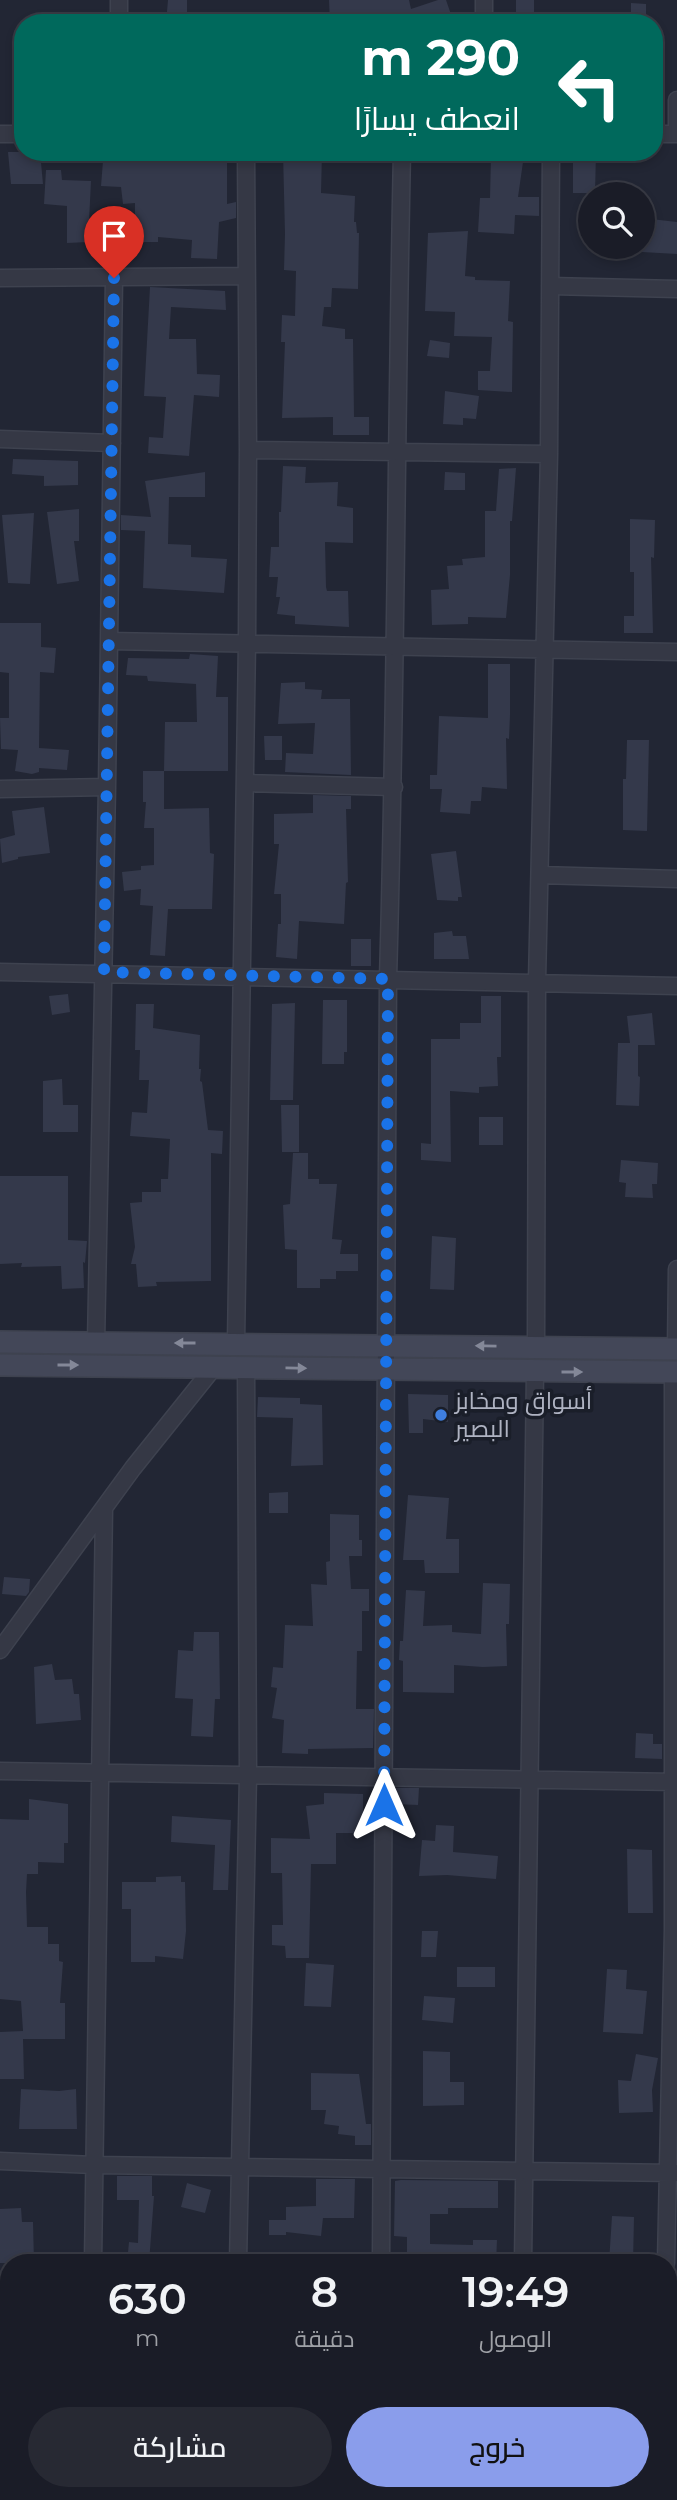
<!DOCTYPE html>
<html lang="ar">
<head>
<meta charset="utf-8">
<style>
  body { margin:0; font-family:Montserrat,Cairo,sans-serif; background:#272933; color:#f1f3f6; direction:rtl; height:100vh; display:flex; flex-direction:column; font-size:26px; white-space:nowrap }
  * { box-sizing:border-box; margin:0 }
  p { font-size:23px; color:#9fa1a7 }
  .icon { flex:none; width:38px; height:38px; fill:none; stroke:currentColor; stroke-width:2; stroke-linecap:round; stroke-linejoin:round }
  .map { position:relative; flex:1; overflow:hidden; direction:ltr }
  .details { position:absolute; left:0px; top:2254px; width:677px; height:247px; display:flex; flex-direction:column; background:#1a1c27; border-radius:28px 28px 0 0; box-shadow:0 4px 10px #0003,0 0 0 2px #383a44; direction:rtl }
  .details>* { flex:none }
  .top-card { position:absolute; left:14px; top:14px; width:649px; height:147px; border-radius:28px; box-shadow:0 4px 10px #0003,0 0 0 2px #383a44; direction:rtl; background:#00695c; color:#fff; overflow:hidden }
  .fabs { position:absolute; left:578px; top:182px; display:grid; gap:14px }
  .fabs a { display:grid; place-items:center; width:77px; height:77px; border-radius:50%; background:#1a1c27; box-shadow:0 4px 10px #0003,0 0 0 2px #383a44; font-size:35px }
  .pin { position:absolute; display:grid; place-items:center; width:60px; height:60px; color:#fff; margin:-72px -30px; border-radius:50% 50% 50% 0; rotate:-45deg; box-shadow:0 0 7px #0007 }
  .pin .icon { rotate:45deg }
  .me { position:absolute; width:77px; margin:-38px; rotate:0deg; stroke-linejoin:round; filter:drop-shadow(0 0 5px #0008) }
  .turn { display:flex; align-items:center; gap:24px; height:147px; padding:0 28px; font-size:32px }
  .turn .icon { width:91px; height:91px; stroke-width:2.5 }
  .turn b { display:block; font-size:49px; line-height:60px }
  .eta { display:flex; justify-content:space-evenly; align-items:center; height:119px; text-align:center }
  .eta b { font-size:42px; font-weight:600; line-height:49px }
  .button { display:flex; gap:14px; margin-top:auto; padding:14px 28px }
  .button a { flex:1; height:80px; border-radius:42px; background:#8a9deb; color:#111; font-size:28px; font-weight:600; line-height:80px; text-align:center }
  .button a+a { background:#272933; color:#f1f3f6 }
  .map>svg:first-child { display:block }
  .building { fill:#34394b }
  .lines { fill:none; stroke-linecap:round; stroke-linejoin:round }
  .street-casing { stroke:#3e424f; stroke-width:19 }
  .secondary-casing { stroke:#3e424f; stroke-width:24 }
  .street { stroke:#353845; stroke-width:16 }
  .secondary { stroke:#434758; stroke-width:21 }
  .oneway { fill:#848898 }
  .route { stroke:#1a73e8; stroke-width:12; stroke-dasharray:0 21.6 }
  .shop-dot { fill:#3f7fe0; stroke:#1a1e29; stroke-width:2.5 }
  .labels { text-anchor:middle; stroke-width:7; stroke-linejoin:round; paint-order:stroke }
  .poi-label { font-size:24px; fill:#afb3c2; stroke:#1a1e29; text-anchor:start }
</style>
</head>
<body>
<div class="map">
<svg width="677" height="2500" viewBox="0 0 677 2500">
  <rect width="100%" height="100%" fill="#222634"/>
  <path class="building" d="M168,0H187V23H166Z
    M329,0H409L411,9L438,0H446L454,23H330Z
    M516,0H534V23H516Z
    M631,3L646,4V23H631Z
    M8,152H40L43,184H11Z
    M227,152V204L236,202V218L219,222L217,259L191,258L192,240L158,237V242H135V203L123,204L121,187L101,186L103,161L121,162V153Z
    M283,152H322L321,193L355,196L354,222H356L357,233H359L358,289L332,288L331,307H324L322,326L345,329V339H353L354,417H369V435H333V417L282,418L285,342H281L282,315L295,316L296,271L284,270L285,234Z
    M573,153H596L595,193H573Z
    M507,154L524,155L518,197H539V216L515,215L514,234L478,232L480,198H490L491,156L507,157Z
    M46,170H61L62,180L91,181L88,242L67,243V206L44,204Z
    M642,218L677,222V254L642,252Z
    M468,231L465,276L475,277V280L510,281L508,321L513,322L512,392L478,390V371H490L492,337L454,336L455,312L425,311L428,233Z
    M150,287L225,291L226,310L171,307L169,339H196L197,374L220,375L219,397L194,395L189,456L148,453L149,437L163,438L166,397L144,396Z
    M430,340L450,343L449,358L427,356Z
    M445,391L479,396L476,419L463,418V425L443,424Z
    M13,459L78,461V485L44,486V476L12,474Z
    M283,466L306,467L305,483L338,482L337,506L353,508V543L325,542L326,587L327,591H348L349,627L295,624V616L277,614L280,597H276L278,577H269L271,547H279V512H281Z
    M516,468L512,521H510V575L506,618L468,617V624L432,625L431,590L449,589L447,566L463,565L462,559L485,557V511H496L499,469Z
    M205,472V497H169L168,544L191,545V557L227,559L224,593L143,588L145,531L121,530V515L151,517L145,481Z
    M445,472L465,473V490H444Z
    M79,509V541H74L79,581L57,584L47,512Z
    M34,513L30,584L8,583L2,515Z
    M630,519L655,520L654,558L651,557L653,633H624V616H634V572H630Z
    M0,623H41V647L56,648L54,673L40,672L39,748L69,750L67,770L39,768V772L32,774L15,771L18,750L1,749L0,718H9V673L0,672Z
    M190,654L218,656L216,697H228V771H164L165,722H197L196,684L148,681L147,676L126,675L128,658L189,659Z
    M488,664H510V715L509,739L506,738L507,789L482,787L481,801H471L470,814L440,812L442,789H430V775H437L439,716L488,718Z
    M305,682V689L322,690L321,699H350L351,775L285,772L286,753L313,754L315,723L278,724L281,683Z
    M264,736H282V760H265Z
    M627,740H649L647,831L623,830V779H626Z
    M143,771H164V809L209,808L210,853L214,854L212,909H168L165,956L150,955L153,906L140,905L141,889L124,891L122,872L141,870V866L154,865V828H144L146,802H143Z
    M313,795L351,796V809H346L348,882L346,883L344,924L299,921L297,959L276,957L278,924H281V894H274L279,844H274V814L313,813Z
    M44,807L50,853L18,857V859L2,863L0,839L15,835L12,811Z
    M456,851L462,897H458V901L437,900L431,854Z
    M452,931L453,936H466L469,959H434V933Z
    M351,939H371V966H351Z
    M68,994L70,1012L52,1015L49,996Z
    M481,996H501V1057H497L498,1086L479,1087V1093L450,1091L451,1162L421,1160V1143L431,1144V1039H460V1023H481Z
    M323,1000H347V1052H344V1064H322Z
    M295,1003L293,1100H270L272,1004Z
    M136,1004H154L153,1028L200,1035L199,1069H201L200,1081L202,1082L208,1130L223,1131L222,1154L211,1153V1281L156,1282L157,1286L138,1287L136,1264H131L135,1247L130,1203L142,1202V1192H161V1179H168L170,1139L130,1136L132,1112L147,1113L149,1080H139L140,1050H135Z
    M652,1013L655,1045H638V1076L640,1077L639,1106L616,1105L618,1043H630L627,1016Z
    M62,1079L63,1105H78V1132H43V1081Z
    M281,1105H299V1152H282Z
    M479,1117H503V1145H479Z
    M293,1153H308V1179H319V1184H337L332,1239L342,1240L340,1254H358V1271H336V1279H320V1288H297V1250L285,1249L283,1205L290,1204Z
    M621,1160L658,1163L657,1184H652L653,1198L625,1197L626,1183L619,1182Z
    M0,1176H68V1240L87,1241L85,1263L83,1262L84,1288L62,1289L61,1266L21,1267L22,1263L0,1264Z
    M432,1236L456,1238L454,1290L430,1289Z
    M408,1394L448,1395V1422L423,1419V1433H409Z
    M258,1397L300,1398V1404L322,1405L323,1465L291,1466L293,1418L257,1417Z
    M288,1492V1513H269V1493Z
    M408,1495L449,1498L446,1539H459V1573H425L424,1560H403Z
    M330,1514L359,1515V1540H362V1556H349L351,1589H369V1611H362V1651H357L356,1709H374L373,1748L308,1749V1754L282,1753L284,1720L272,1718L277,1688L271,1687L273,1667L283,1668L285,1625L313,1626L311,1584L327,1585L326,1562L330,1561Z
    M4,1577L30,1579L29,1592L26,1596L2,1594Z
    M483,1583L510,1584L509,1624H506L507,1666L483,1667L454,1665V1693L403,1692V1661L399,1660L400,1641H403L406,1590L425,1591L423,1626L452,1625V1632L481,1634Z
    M194,1632H219L220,1699H215L213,1737L191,1736L193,1699L175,1698L178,1650L193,1651Z
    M52,1664L55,1680L72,1679L74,1694H79L81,1720L36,1724L34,1667Z
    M636,1733L653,1734V1744H662V1759L635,1758Z
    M396,1788H419L418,1805L395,1804Z
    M324,1793L363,1794V1833H336V1864H311L309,1958H286L285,1946L272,1945V1925H283L282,1873H271V1838L310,1839L306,1806L324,1804Z
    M29,1799L68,1804V1843H64V1863L38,1862V1874H27L26,1892L27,1927H48V1944H59V1961L63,1962L60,2003H65V2039H23L24,2079H0V2032L23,2031L21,2001L0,1999V1819L29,1820Z
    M172,1816L231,1820L228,1890H213L215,1845L171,1842Z
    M436,1825L454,1826L453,1852L498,1856L496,1879L447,1875L419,1876L422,1840L435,1841Z
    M627,1849L652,1850L653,1913H628Z
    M181,1876V1882H185L186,1931L183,1959L155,1956V1962H131V1909H122V1882H156V1877Z
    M422,1931H438L436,1957H421Z
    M306,1963L334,1965L331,2007L304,2006Z
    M457,1967H495V1987H457Z
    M607,1969L627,1970L626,1989L647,1991L643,2034L603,2032Z
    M424,1996L455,1998L453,2023L422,2020Z
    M423,2051L450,2052V2082H464V2105L423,2106Z
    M636,2054L658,2058L652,2090L653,2112L619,2113L618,2080L631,2081Z
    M311,2073L359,2074L366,2124H371V2145H355V2136L338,2134L339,2126L324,2124L326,2110H311Z
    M21,2089L59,2091L76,2089L77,2129H19Z
    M117,2176H152V2196H154L149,2263H127L129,2242L138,2243L139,2200H117Z
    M316,2179H355L354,2218H323L321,2236L286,2232V2235H269V2220H286V2227V2207L316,2206Z
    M401,2180L498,2181V2208H448V2214H430V2244L473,2245V2240H497L496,2263H427L428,2253H407V2237L394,2236L395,2181Z
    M187,2183L211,2190L205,2213L181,2207Z
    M21,2208L22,2222H33L34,2263H0V2209Z
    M612,2216L634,2217L633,2263H609Z"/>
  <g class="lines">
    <defs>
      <path id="street" d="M484,0V23
        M119,23V0
        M0,134H23
        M654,134H677
        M677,134V100
        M0,278L246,276
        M550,286L677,289
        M0,439L112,443
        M248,450L549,454
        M109,641L677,652
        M245,783L394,787
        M0,789L107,787
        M540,875L677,879
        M0,972L677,986
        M96,1343L107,787L114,278
        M236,1343L247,642L248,450L246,152
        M536,1347L537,981L549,454L551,152
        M676,1349L677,1269
        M0,1650L133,1468L214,1367
        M0,1771L677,1782
        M0,2161L94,2165L677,2173
        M93,2263L104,1508
        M238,2263L248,1775L246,1367
        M381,2263L388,979C396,704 396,428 402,152
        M523,2263L535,1372
        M666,2263L673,1929V1372
        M0,2485H9
        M475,2492L677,2496
        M93,2500V2492
        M235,2500V2492
        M378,2500V2492"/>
      <path id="secondary" d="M0,1342L677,1349
        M0,1365L677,1372"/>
    </defs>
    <use href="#street" class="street-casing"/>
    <use href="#secondary" class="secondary-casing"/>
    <use href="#street" class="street"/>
    <use href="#secondary" class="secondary"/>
  </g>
  <defs><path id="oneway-solid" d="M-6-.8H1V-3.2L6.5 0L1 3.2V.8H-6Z" transform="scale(1.75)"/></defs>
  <g class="oneway">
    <use href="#oneway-solid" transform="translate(185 1343) rotate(-180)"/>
    <use href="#oneway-solid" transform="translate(486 1346) rotate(-179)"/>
    <use href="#oneway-solid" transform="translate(68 1365)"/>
    <use href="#oneway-solid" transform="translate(296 1368) rotate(1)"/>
    <use href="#oneway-solid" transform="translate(572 1372)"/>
  </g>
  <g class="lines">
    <path class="route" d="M114,278L104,972L388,979L384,1805"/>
  </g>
  <circle class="shop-dot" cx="441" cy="1415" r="7"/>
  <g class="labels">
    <g class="poi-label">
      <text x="455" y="1409">أسواق ومخابز<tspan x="455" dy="28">البصير</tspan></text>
    </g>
  </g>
</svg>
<div class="fabs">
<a><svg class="icon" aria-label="search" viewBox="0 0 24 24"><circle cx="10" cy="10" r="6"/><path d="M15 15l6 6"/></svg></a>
</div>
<div class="pin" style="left:114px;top:278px;background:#d93025"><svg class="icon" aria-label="arrive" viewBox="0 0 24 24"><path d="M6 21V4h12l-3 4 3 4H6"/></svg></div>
<svg class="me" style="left:384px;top:1805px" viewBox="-20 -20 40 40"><path d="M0-17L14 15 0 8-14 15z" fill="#1a73e8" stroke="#fff" stroke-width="4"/></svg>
<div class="top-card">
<div class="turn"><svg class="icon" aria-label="left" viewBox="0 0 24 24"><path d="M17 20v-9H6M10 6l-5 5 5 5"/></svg><div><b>290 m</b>انعطف يسارًا</div></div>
</div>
<section class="details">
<div class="eta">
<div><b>19:49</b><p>الوصول</p></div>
<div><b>8</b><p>دقيقة</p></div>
<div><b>630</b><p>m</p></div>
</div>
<div class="button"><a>خروج</a><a>مشاركة</a></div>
</section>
</div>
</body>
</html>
